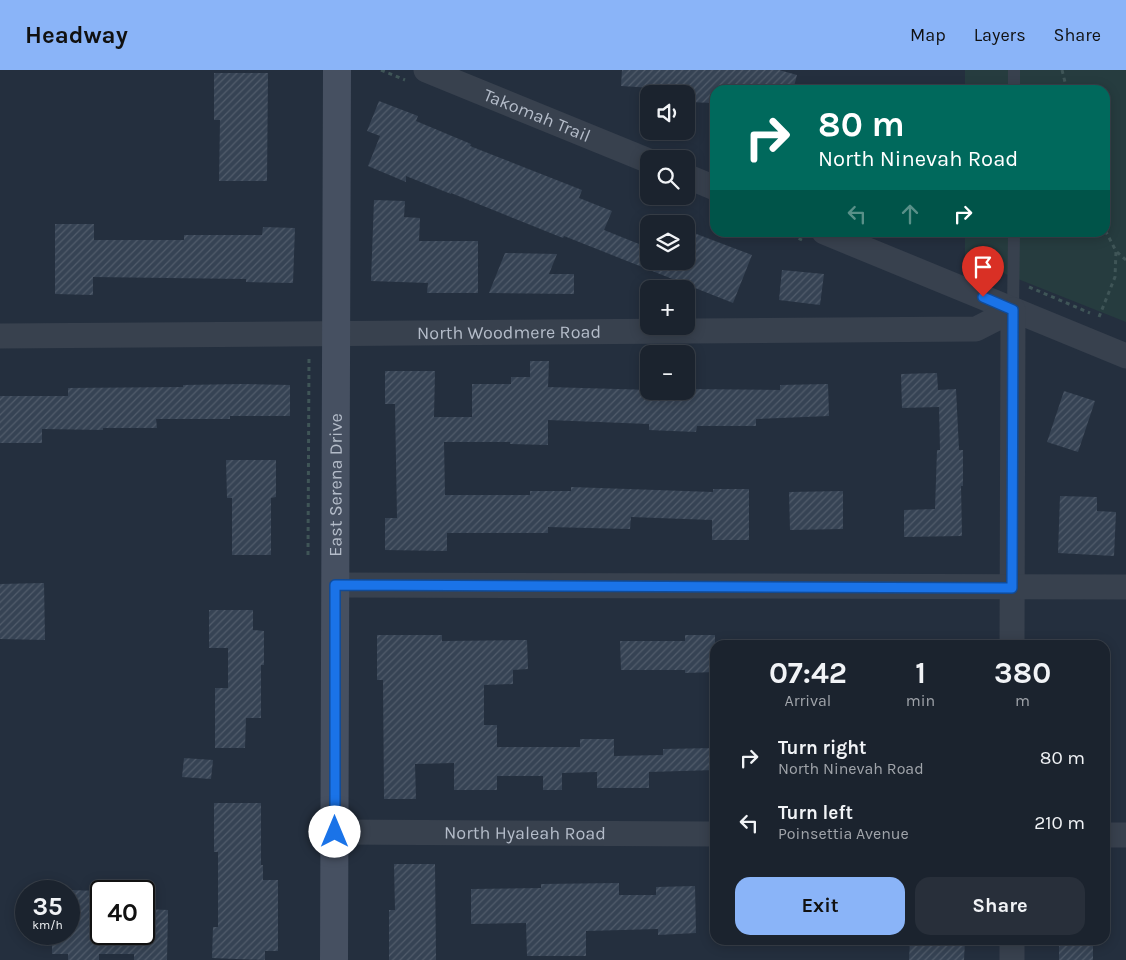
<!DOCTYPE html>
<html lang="en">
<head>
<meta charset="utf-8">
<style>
  body { margin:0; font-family:Karla,sans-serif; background:#282f3a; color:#f1f3f6; height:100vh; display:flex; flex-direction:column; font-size:19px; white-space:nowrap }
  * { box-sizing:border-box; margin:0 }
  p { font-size:16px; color:#a0a4aa }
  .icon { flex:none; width:28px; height:28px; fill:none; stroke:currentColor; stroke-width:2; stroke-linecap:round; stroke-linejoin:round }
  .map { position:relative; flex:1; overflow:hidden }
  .details { position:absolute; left:710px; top:570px; width:400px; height:305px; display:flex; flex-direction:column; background:#1b232e; border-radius:15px; box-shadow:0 2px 12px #0003,0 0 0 1px #39404a }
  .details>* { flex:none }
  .banner { position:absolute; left:710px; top:15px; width:400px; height:152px; border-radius:15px; box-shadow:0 2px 12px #0003,0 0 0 1px #39404a; background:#00695c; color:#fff; overflow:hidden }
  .fabs { position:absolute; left:640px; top:15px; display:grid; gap:10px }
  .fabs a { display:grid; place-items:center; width:55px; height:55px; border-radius:10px; background:#1b232e; box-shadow:0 2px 12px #0003,0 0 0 1px #39404a; font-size:25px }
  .speed { position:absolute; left:15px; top:810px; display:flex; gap:10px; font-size:25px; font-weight:700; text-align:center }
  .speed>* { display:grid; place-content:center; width:65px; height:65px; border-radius:50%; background:#1b232e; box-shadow:0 2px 12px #0003,0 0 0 1px #39404a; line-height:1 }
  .speed small { font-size:12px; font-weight:400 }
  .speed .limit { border:2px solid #111; border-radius:8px; background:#fff; color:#111 }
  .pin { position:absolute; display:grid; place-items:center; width:42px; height:42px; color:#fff; margin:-51px -21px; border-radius:50% 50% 50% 0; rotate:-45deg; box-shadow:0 0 5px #0007 }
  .pin .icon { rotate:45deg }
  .me { position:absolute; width:55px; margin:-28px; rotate:0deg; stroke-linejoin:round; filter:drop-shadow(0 0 4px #0008) }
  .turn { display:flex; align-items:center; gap:18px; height:105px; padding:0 25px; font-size:22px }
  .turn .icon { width:65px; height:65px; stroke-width:2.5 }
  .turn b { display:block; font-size:35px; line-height:42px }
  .lanes { display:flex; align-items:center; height:48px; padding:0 25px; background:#0003; justify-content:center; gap:25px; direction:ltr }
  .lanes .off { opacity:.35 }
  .eta { display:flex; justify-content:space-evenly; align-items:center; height:85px; text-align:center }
  .eta b { font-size:30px; font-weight:700; line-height:35px }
  .action { display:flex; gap:10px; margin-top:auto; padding:10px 25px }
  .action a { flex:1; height:58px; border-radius:15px; background:#8ab4f8; color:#111; font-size:20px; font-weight:700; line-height:58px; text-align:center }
  .action a+a { background:#282f3a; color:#f1f3f6 }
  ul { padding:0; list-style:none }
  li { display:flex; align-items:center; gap:15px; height:65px; padding:0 25px }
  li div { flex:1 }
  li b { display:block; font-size:19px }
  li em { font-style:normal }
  header { display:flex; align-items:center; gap:30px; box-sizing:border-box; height:70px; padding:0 25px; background:#8ab4f8; color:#111 }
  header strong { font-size:24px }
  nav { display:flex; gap:28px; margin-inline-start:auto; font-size:18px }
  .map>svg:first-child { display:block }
  .park { fill:#263c3f }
  .building { fill:url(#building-hatch) }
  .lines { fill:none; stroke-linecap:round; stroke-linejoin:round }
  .path { stroke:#3f5557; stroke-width:3; stroke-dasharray:4 4; stroke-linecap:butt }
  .lane { stroke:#38414e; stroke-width:12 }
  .street { stroke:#38414e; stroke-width:25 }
  .secondary { stroke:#465061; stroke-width:28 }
  .route-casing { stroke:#114b97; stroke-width:12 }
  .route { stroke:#1a73e8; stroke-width:9 }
  .labels { text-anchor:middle; stroke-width:5; stroke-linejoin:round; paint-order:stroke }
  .street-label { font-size:18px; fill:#b4bcc9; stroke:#1d2633 }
</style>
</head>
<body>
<header>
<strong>Headway</strong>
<nav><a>Map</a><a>Layers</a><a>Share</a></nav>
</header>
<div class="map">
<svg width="1126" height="890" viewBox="0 0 1126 890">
  <defs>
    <pattern id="building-hatch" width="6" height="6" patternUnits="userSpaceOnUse" patternTransform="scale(1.25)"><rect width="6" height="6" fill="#364354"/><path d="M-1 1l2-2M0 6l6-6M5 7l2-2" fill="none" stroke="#515c6b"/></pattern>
  </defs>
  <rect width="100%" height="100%" fill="#242f3e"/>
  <path class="park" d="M965,0H1126V252L965,188V162H1105V20H965Z"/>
  <path class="building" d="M622,0H779L797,5L793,20H715V33L686,32V20L621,16Z
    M214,3H268L267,111H219L220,50H214Z
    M379,31L418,46L416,51L471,74L470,76L582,120L579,128L612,141L604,160L649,178V191H686V160L752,185L733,233L564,166L563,168L451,123V124L406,106V112L368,96L380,66L367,61Z
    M374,130L405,131L404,147L420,148L419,171H478V223H427L428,213L371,211Z
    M55,154H94V170H184V165H262L263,157L295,158L293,213L246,212V209L93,207V225L55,224Z
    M505,183L557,184L549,204H574V224L489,223Z
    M782,200L824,204L820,235L779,230Z
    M530,291H549L548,317L686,321V319L780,320V315L828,314L829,346L756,349V356H697L696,362L649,360V354L548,350V375L510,374V372H444L445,425H530V421H571V417L713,422V419H749V470H712V450L631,447L630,459L548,457V463H447V481L385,480V448H397L395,334H385V301H435L434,347H472V314H511V307H530Z
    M937,303L938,320L956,319L959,380H963V416H961L962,466L904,467V440L935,439L937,380H940L939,337L902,338L901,304Z
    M243,314L290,315V346H230V349H156L157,358H103V360L42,359V373H0V326H68V318L183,317V315Z
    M1064,321L1095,331L1078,382L1047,372Z
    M226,390H276V427L271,428V485H232V428H227Z
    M843,421V459L790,460L789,422Z
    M1060,426L1097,427V441L1116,442L1114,486L1058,483Z
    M44,513L45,570L0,569V514Z
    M209,540H253V560L264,561V595H261V648H246L245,678H215V618H228V578H209Z
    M377,565H442V571L527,570L528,599L513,600V614L484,615V655H497V677H580V669H614V686L663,685V679L715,678V700L649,702V718H597V702L562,703V720H543V706H497V720H454V693L415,694L416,729H384L383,610H377Z
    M685,565H715V602L685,603V600H621L620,571H685Z
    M184,688L213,690L211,709L182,707Z
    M214,733H261V795H263V810H278V881H265V890L212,888L213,857H218V782H214Z
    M394,794H435L436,890H389V840H395Z
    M619,813V825H656V817L695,816L696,863L658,865V859L586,861V886H527L526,853L471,854V819L541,818V814Z
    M69,820L100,821L99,864H144V839L168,840L167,890H134V884H99V890H68V884H52V864H69Z
    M910,870H965L964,890H909Z
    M1059,870H1093V890H1059Z"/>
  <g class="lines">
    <path class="path" d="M381,0L405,10
      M1062,0L1067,20
      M784,162L802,170
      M1117,182L1126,190
      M989,206L990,201L998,204
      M1029,217L1090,243
      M1099,247L1115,207L1116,181L1105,160
      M308,485L309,287"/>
    <path class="lane" d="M1014,0V20
      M1013,240L1014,162"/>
    <g class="street">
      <path id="s1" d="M426,0L649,91"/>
      <path d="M686,106L715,118"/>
      <path d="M824,162L1126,286"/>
      <path id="s2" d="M0,266L976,259L1013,240L1012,575"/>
      <path d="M335,515L1126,517"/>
      <path id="s3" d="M335,762L715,764"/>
      <path d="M1105,765H1126"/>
      <path d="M1012,870V890"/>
    </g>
    <path class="secondary" id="s4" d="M334,890L337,0"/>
  </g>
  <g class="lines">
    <defs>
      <path id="route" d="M335,762V515L1012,518L1013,240L983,227"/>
    </defs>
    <use href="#route" class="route-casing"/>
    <use href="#route" class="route"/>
  </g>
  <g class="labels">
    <g class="street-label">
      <text dy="6" stroke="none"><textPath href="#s1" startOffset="120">Takomah Trail</textPath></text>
      <text dy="6" stroke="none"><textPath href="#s2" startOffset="509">North Woodmere Road</textPath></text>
      <text dy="6" stroke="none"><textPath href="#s4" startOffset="475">East Serena Drive</textPath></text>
      <text dy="6" stroke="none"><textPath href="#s3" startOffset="190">North Hyaleah Road</textPath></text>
    </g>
  </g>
</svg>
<div class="fabs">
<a><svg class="icon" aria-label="sound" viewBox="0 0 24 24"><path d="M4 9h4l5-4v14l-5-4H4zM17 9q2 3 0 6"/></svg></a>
<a><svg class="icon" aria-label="search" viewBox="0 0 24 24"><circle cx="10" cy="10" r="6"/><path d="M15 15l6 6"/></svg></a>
<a><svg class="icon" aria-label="layers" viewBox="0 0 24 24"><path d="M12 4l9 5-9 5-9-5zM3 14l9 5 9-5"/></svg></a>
<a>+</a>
<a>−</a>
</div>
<div class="speed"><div>35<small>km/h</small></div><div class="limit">40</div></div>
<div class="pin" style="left:983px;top:227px;background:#d93025"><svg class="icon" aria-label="arrive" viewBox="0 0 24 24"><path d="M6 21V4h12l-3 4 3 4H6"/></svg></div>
<svg class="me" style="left:335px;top:762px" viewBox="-20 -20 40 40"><circle r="19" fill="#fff"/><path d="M0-13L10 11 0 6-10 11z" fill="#1a73e8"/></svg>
<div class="banner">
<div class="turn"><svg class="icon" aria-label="right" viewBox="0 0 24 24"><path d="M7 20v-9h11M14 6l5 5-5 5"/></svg><div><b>80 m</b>North Ninevah Road</div></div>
<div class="lanes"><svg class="icon off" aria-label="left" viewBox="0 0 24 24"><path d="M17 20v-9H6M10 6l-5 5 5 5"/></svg><svg class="icon off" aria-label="ahead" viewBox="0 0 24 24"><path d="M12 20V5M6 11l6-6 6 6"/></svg><svg class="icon" aria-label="right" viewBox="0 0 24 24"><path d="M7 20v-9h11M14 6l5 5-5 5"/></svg></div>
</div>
<section class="details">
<div class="eta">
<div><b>07:42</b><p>Arrival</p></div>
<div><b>1</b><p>min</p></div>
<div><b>380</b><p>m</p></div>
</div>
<ul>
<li><svg class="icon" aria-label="right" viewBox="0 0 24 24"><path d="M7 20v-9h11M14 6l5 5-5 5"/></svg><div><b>Turn right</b><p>North Ninevah Road</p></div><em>80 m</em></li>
<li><svg class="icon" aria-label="left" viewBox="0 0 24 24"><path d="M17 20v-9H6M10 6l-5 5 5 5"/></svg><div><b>Turn left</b><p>Poinsettia Avenue</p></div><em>210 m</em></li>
</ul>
<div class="action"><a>Exit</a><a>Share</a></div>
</section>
</div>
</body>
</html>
